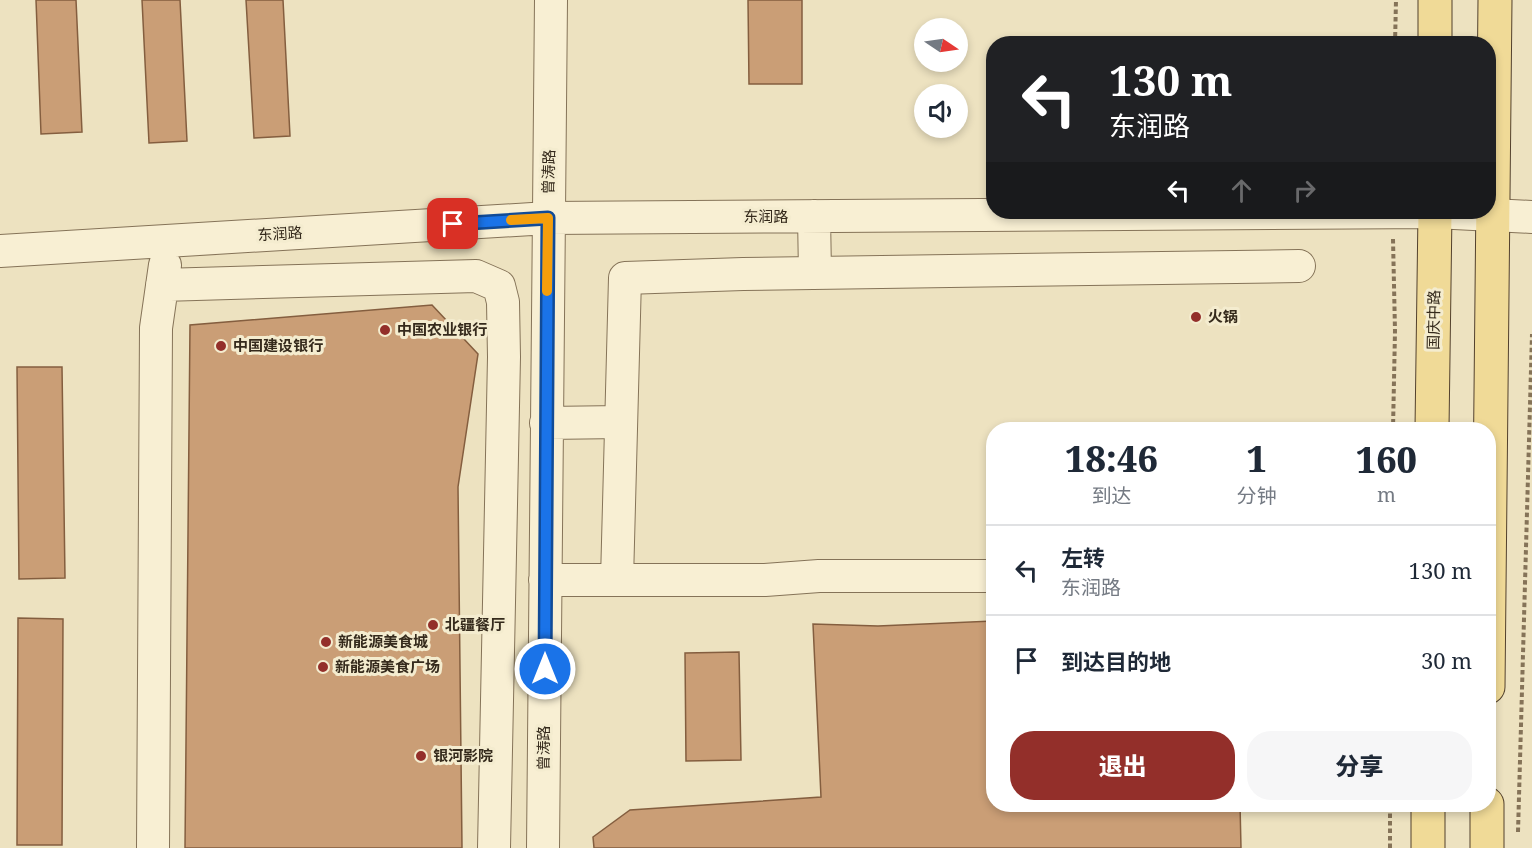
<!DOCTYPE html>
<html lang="zh">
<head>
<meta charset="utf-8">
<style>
  body { margin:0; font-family:"Noto Serif","Noto Sans SC",serif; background:#f6f6f7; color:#1f2937; height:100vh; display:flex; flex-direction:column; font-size:22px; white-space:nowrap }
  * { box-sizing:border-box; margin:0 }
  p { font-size:20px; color:#747a83 }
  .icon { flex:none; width:33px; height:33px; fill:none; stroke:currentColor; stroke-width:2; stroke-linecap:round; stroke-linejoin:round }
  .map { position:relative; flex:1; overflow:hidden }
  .details { position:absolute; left:986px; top:422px; width:510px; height:390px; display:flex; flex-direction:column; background:#fff; border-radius:24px; box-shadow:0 3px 9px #0003 }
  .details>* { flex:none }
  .hud { position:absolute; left:986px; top:36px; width:510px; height:183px; border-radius:24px; box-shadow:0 3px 9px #0003; background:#202124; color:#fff; overflow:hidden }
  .needle { width:39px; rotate:103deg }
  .controls { position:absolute; left:914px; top:18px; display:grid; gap:12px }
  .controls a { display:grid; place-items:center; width:54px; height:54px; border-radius:50%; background:#fff; box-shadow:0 3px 9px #0003; font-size:30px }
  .pin { position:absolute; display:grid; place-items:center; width:51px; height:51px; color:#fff; margin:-26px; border-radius:12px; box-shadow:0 3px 9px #0006 }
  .me { position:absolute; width:66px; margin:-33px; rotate:0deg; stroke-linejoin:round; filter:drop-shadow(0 0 4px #0008) }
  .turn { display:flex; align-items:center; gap:21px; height:126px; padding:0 24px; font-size:27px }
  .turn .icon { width:78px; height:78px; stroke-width:2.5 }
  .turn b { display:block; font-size:42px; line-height:51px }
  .lanes { display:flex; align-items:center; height:57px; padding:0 24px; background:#0003; justify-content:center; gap:30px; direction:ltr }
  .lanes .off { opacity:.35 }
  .eta { display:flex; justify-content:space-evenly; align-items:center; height:102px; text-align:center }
  .eta b { font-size:36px; font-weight:800; line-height:42px }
  .action { display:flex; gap:12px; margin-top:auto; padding:12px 24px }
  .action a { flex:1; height:69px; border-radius:24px; background:#932f2a; color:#fff; font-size:24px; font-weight:800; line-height:69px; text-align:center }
  .action a+a { background:#f6f6f7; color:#1f2937 }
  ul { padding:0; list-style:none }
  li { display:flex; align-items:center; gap:18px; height:90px; padding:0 24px; border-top:2px solid #e0e1e3 }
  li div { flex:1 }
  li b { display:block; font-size:22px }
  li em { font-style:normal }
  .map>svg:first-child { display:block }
  .building { fill:#ca9e76; stroke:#845e3f; stroke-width:1.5 }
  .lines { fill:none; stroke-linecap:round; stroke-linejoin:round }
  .minor-casing { stroke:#857358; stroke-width:34 }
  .major-casing { stroke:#53412d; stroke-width:35 }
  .path { stroke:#857358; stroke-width:4; stroke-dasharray:4.5 3; stroke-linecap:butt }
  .minor { stroke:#f8efd3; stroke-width:32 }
  .major { stroke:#f0da97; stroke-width:33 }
  .route-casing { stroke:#114b97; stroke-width:15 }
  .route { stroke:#1a73e8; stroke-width:10 }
  .slow { stroke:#f59e0b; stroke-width:10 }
  .poi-dot { fill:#932f2a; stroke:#f4eccf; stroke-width:2 }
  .labels { text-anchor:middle; stroke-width:6; stroke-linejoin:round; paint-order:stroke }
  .street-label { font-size:15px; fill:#352a1c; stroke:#f4eccf }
  .poi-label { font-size:15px; font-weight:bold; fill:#352a1c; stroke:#f4eccf; text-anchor:start }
</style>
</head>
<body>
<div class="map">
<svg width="1532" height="848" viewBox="0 0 1532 848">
  <rect width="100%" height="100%" fill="#ede2c0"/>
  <path class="building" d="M36,0H76L82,132L41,134Z
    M142,0H180L187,141L149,143Z
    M246,0H283L290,136L254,138Z
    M748,0H802V84H749Z
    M432,305L478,354L458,487L462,848H185L190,325Z
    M17,367H62L65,578L19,579Z
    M18,618L63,619L62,845H17Z
    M993,621V804H1240L1241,848H594L593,837L630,810L821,797L813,624L878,626Z
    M739,652L741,760L686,761L685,653Z"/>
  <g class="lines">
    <defs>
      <path id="minor" d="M814,216L815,273
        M0,251L548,218L1435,212L1532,217
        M162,285L476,276L499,286L503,302L504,357L494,848
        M546,423L621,422
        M545,580H765L819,576H993
        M617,580L625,278L743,274L1299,266
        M153,848L156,328L165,265
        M543,848L551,0"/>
      <path id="major" d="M1435,44V0
        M1432,429L1435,212
        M1488,687L1495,0
        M1428,848V804
        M1487,848V804"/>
    </defs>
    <use href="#minor" class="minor-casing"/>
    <use href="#major" class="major-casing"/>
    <path class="path" d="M1395,44L1396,0
      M1393,239L1395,331L1393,429
      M1518,832L1532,334
      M1390,848V804"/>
    <use href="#minor" class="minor"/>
    <use href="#major" class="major"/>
  </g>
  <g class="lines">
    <defs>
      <path id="route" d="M453,224L548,218L545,669"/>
    </defs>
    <use href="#route" class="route-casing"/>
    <use href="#route" class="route"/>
    <path class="slow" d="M511,220L548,218L547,291"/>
  </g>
  <g class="poi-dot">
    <circle cx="1196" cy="317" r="6"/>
    <circle cx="385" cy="330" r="6"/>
    <circle cx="221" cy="346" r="6"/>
    <circle cx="433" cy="625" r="6"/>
    <circle cx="326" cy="642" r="6"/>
    <circle cx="323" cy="667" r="6"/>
    <circle cx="421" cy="756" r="6"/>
  </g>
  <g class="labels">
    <g class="street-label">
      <text transform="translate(549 172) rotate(-89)" y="5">曾涛路</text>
      <text x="766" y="222">东润路</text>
      <text transform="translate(280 234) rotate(-3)" y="5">东润路</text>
      <text transform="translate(1434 320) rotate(-89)" y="5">国庆中路</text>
      <text transform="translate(544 748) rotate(-90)" y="5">曾涛路</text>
    </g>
    <g class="poi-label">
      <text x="1208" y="322">火锅</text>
      <text x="397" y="335">中国农业银行</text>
      <text x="233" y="351">中国建设银行</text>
      <text x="445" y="630">北疆餐厅</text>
      <text x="338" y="647">新能源美食城</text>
      <text x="335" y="672">新能源美食广场</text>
      <text x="433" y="761">银河影院</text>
    </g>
  </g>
</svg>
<div class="controls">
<a><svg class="needle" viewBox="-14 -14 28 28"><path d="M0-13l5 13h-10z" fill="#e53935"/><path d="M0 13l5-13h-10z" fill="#747a83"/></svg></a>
<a><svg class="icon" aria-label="sound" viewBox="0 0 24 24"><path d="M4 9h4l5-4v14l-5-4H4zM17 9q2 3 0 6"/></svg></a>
</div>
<div class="pin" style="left:453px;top:224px;background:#d93025"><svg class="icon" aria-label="arrive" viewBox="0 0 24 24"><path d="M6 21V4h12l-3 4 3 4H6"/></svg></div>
<svg class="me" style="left:545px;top:669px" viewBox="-20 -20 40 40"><circle r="17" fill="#1a73e8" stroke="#fff" stroke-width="3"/><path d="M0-11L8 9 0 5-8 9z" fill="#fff"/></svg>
<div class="hud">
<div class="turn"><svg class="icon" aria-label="left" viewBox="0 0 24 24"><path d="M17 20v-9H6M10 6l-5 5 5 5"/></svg><div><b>130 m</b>东润路</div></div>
<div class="lanes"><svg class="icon" aria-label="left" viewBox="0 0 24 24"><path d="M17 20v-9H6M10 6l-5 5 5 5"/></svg><svg class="icon off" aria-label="ahead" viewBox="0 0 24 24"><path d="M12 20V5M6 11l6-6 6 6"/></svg><svg class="icon off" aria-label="right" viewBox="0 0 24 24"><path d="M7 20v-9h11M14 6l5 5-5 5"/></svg></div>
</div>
<section class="details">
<div class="eta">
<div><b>18:46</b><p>到达</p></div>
<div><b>1</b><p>分钟</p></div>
<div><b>160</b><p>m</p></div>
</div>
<ul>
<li><svg class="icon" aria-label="left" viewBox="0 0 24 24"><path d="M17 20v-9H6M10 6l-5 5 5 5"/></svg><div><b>左转</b><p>东润路</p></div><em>130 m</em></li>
<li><svg class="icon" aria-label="arrive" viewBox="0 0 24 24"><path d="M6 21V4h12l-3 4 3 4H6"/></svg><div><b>到达目的地</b></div><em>30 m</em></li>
</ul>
<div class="action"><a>退出</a><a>分享</a></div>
</section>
</div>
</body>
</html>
